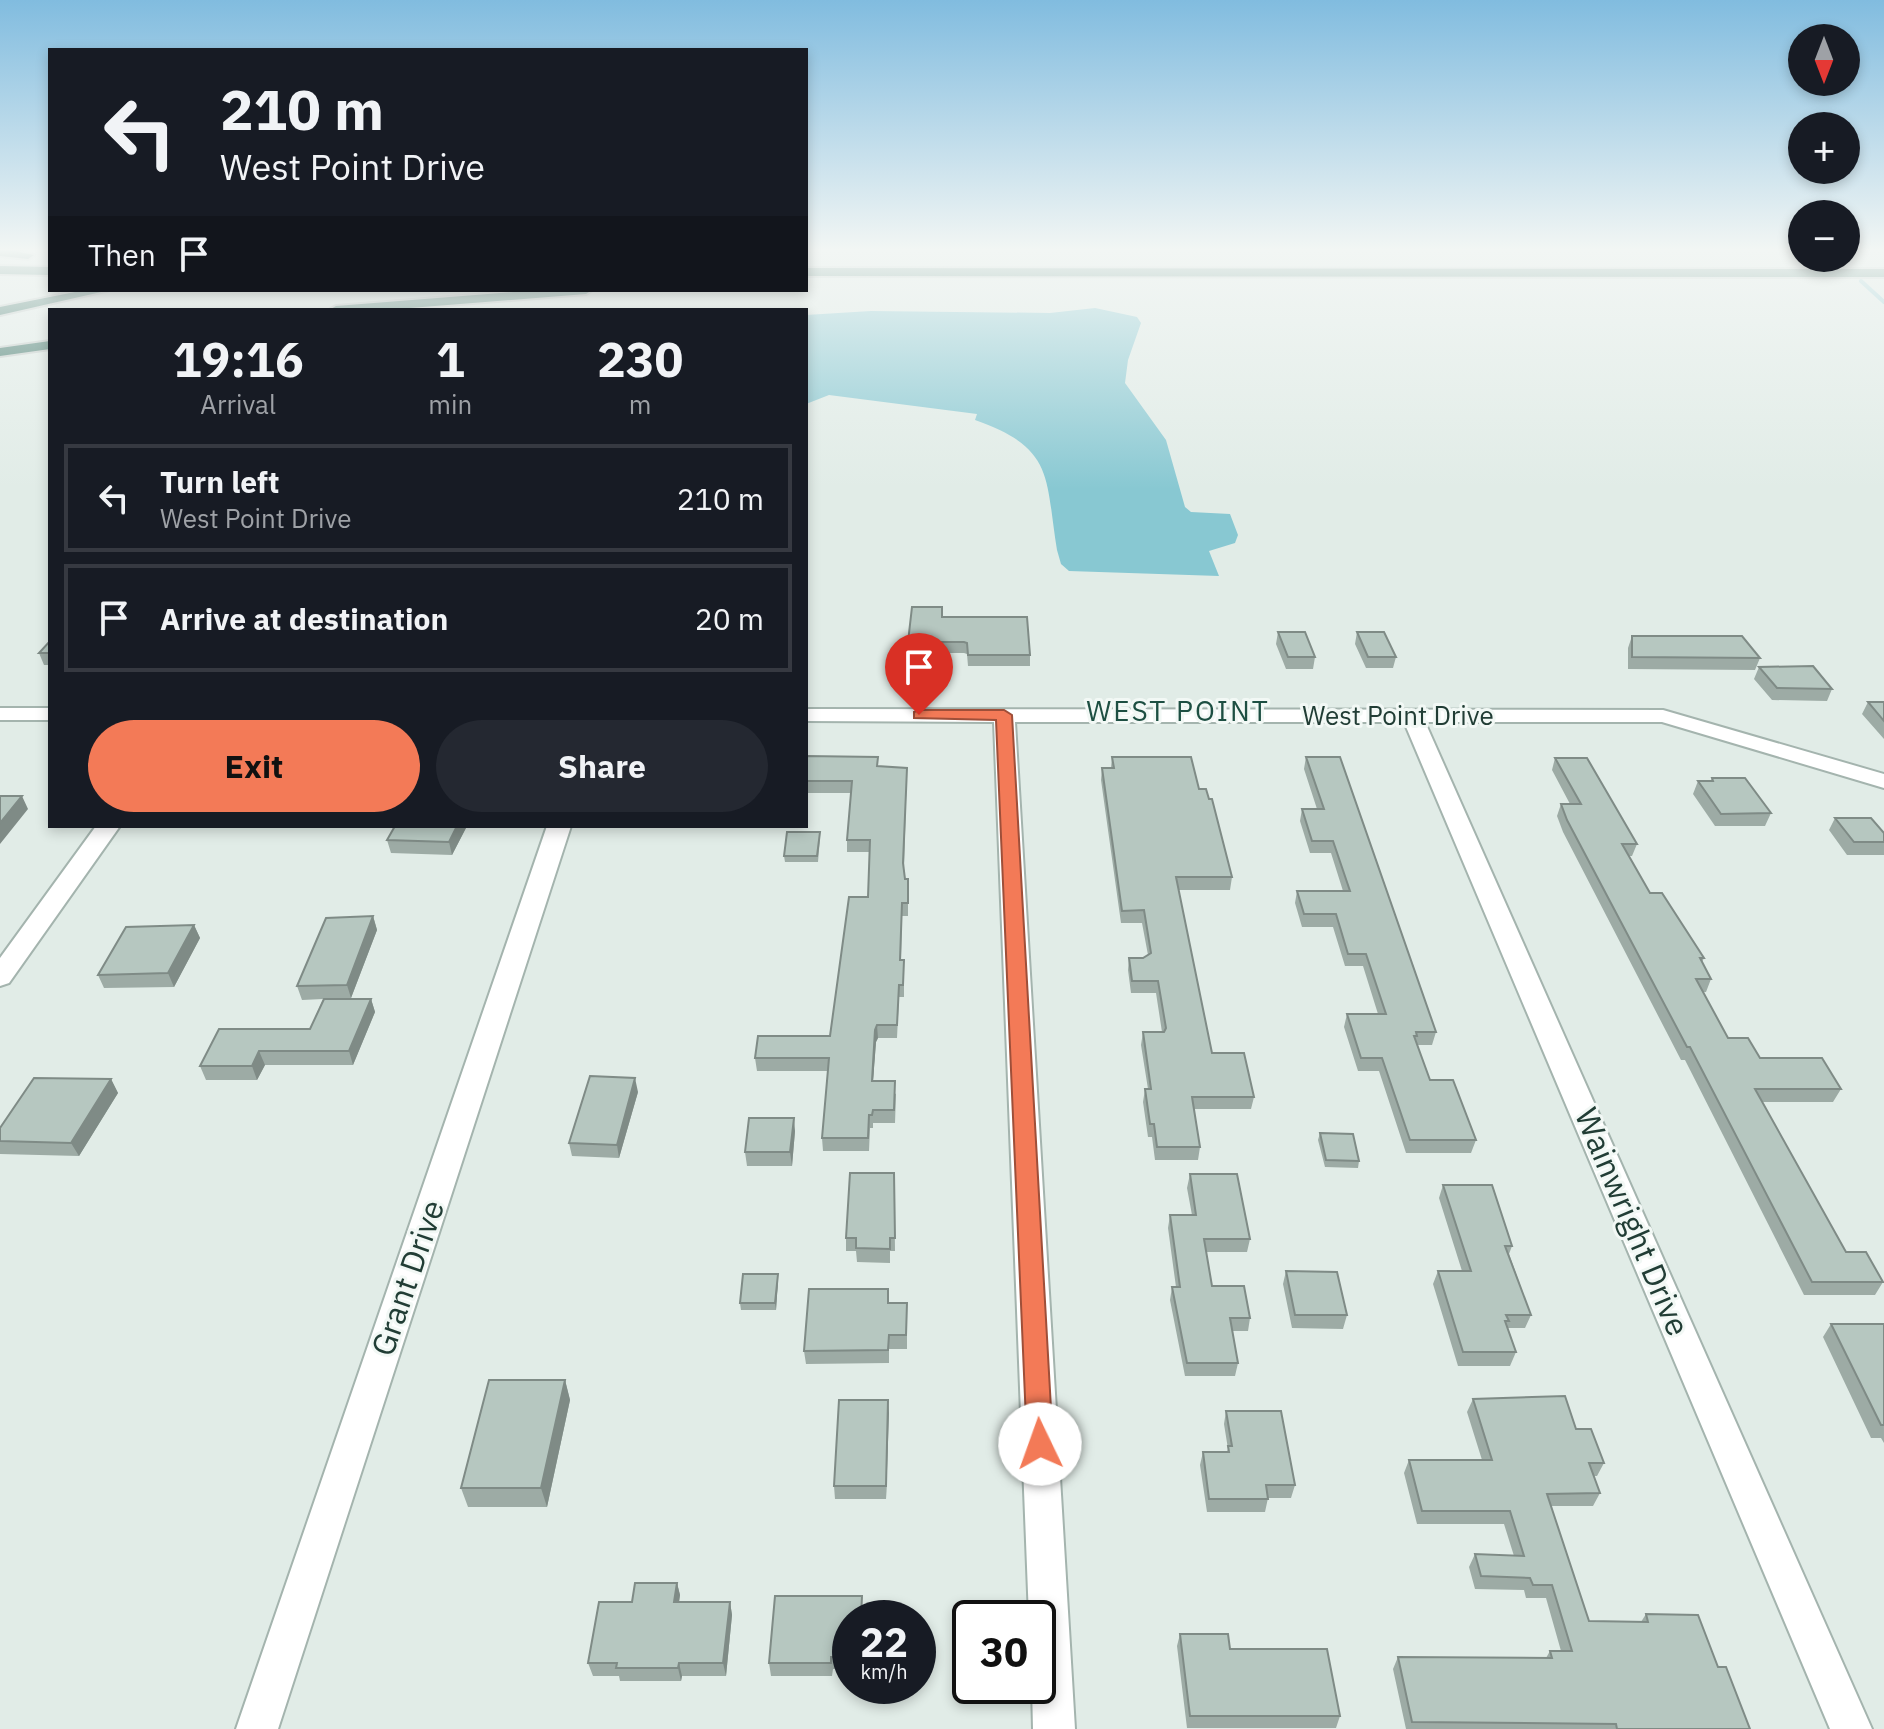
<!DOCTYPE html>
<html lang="en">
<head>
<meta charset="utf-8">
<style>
  body { margin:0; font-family:"IBM Plex Sans",sans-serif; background:#242831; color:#f1f3f6; height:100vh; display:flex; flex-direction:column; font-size:30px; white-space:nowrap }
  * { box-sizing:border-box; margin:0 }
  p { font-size:26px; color:#9ea1a6 }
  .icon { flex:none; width:44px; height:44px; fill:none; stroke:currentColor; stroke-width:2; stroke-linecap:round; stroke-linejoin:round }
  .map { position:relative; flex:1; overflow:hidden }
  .details { position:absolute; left:48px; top:308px; width:760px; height:520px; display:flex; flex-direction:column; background:#171b24; border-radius:0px; box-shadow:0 4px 12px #0003 }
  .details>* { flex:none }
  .banner { position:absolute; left:48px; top:48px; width:760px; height:244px; border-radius:0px; box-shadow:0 4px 12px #0003; background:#171b24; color:#f1f3f6; overflow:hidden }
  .needle { width:52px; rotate:180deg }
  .buttons { position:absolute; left:1788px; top:24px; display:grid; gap:16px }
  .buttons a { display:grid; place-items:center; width:72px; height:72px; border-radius:50%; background:#171b24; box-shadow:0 4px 12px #0003; font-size:40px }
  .speed { position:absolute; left:832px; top:1600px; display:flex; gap:16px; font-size:40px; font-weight:700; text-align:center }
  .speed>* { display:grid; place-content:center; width:104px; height:104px; border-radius:50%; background:#171b24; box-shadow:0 4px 12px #0003; line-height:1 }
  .speed small { font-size:20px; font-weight:400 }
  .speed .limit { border:4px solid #111; border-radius:12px; background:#fff; color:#111 }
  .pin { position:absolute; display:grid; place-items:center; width:68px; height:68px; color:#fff; margin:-82px -34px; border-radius:50% 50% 50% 0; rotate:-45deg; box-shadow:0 0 8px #0007 }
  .pin .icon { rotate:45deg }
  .me { position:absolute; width:88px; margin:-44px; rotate:357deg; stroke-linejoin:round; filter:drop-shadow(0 0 6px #0008) }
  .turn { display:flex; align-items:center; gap:28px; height:168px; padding:0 40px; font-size:36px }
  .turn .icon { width:104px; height:104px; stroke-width:2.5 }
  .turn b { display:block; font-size:56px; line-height:68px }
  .then { display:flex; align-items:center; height:76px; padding:0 40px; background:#0003; gap:16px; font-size:30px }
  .eta { display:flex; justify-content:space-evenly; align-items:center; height:136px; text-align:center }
  .eta b { font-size:48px; font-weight:700; line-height:56px }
  .primary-button { display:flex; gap:16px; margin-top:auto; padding:16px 40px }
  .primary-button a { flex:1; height:92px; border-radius:48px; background:#f37a57; color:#111; font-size:32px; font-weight:700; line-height:92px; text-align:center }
  .primary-button a+a { background:#242831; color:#f1f3f6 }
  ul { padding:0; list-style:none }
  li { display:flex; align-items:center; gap:24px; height:108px; margin:0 16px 12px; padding:0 24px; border:4px solid #363941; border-radius:0px }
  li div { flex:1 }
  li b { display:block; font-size:30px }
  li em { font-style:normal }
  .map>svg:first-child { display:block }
  .water { fill:#88c8d2 }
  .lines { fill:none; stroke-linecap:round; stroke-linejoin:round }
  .stream { stroke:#88c8d2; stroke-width:4 }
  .minor-casing { stroke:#a4b4ae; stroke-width:4 }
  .motorway-casing { stroke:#c1c9c6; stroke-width:4 }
  .minor { fill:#fff; fill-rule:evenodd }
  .motorway { fill:#2d695b; fill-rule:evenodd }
  .wall { fill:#9daba5 }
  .shaded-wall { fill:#7f8b86 }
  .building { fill:#b6c7c0; stroke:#7f8b86; stroke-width:2 }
  .route { fill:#f37a57; stroke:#9e4f39; stroke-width:2 }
  .labels { text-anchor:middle; stroke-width:6; stroke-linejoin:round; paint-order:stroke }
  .street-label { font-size:26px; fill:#213d35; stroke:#f2f8f5 }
  .neighbourhood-label { font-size:28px; letter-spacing:2px; fill:#1d4f42; stroke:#f2f8f5 }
  .near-street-label { font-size:32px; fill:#213d35; stroke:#f2f8f5 }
</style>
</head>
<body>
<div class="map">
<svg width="1884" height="1729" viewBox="0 0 1884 1729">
  <rect width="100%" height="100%" fill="#e1ece7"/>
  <path class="water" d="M1095,308L1137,317L1141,323L1128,360L1125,383L1166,440L1185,507L1191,512L1230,514L1238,535L1235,543L1209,551L1219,576L1069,571L1061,564L1057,550C1045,477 1055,448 975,420L977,414L829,395L806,404V315L871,311L1050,313Z"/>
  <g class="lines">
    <path class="stream" d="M1861,281L1884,302"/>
    <defs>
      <path id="minor" d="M0,708H50V720H0Z
        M806,709L1663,710L1884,774V788L1662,722H1425L1872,1729H1830L1404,722H1015L1075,1729H1033L1032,1686H1038V1618H1029L994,722L806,721Z
        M96,826H120L9,983L0,986V958Z
        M547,826H571L278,1729H236Z"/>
      <path id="motorway" d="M0,248L34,255L28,259L0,256Z
        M0,266L50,267V275L0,274Z
        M806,268L1884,269V277L806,276Z
        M85,290H110L0,315V307Z
        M538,290H592L586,294L385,310H329L336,306Z
        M50,341V349L0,356V348Z"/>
    </defs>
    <use href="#minor" class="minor-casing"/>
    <use href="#motorway" class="motorway-casing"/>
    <use href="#minor" class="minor"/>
    <use href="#motorway" class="motorway"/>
  </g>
  <path class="wall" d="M942,617L1030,655V666H968L967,654L964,653H909L908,642Z
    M1278,632L1315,657L1313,669H1286L1276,644Z
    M1357,632L1396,657L1393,668H1366L1355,644Z
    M1632,636L1760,658L1755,670L1628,669V648Z
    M50,641V665H44L39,653Z
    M1759,667L1832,689L1827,701L1772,700L1754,679Z
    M1868,702H1884V739L1862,714Z
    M806,756L878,766L907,768L904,869L905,879H908V916H902L901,960L904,973V997H899L897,1038H878L876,1042L873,1081L896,1094L895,1123H873V1128H870L869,1151H823L822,1138L828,1071H757L755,1058L830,1036L868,897L870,852H847V840L851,793H806Z
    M1112,757L1199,789L1232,877L1230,890H1178L1212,1053L1254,1097L1251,1109H1194L1200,1147L1198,1160H1155L1152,1137H1148L1143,1102L1145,1089H1148L1141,1045L1143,1032H1162L1156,993H1131L1128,970L1129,958H1143L1148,955L1142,923H1121L1101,780L1102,768H1111Z
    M1306,757L1436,1032L1432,1045H1417L1430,1080L1476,1140L1471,1153H1406L1379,1071H1358L1344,1027L1347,1014H1378L1363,966H1345L1333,927H1302L1295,903L1297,891H1343L1331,853H1310L1300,821L1302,809H1317L1304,769Z
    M1555,758L1637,844L1632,856H1629L1650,893L1704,958L1702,962L1711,979L1706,992H1703L1728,1038L1760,1058L1841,1089L1833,1102H1762L1846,1252L1883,1282L1875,1295H1804L1685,1060H1681L1563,832L1557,816L1561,804H1570L1552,770Z
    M1712,778L1771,813L1765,826H1715L1693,794L1698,781H1711Z
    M1835,818L1884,833V855H1847L1829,830Z
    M467,826L452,855L391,853L387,840Z
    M820,838L818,862H785L784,856Z
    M373,916L377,930L351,998L371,999L375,1012L353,1065H265L257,1080H206L200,1066L310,1029L323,999L302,1000L297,986Z
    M194,925L200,938L174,987L104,988L98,975Z
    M111,1079L118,1093L79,1156L0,1154V1128Z
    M638,1092L619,1158L572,1156L569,1143Z
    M795,1131L792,1166H747L745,1152Z
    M1320,1133L1359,1161L1358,1168L1325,1167L1318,1140Z
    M894,1173L895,1251H890V1263L857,1262L856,1251H846V1238Z
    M1190,1174L1250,1239L1247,1252H1206L1212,1286L1250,1318L1248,1331H1232L1238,1363L1235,1376H1185L1170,1300L1172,1287H1176L1168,1228L1170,1215H1192L1187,1188Z
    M1443,1185L1512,1246L1509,1254L1531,1315L1525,1328H1508L1516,1352L1510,1366H1458L1433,1284L1438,1271H1462L1439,1198Z
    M1286,1271L1347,1315L1343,1329L1292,1328L1283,1284Z
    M778,1274V1281L776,1310H741L740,1303Z
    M889,1303H907V1349H889V1363L806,1364L804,1351Z
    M1831,1324H1884V1443L1881,1438H1871L1823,1337Z
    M565,1380L570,1400L547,1507H468L461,1488Z
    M1473,1399L1576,1429L1604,1463L1597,1476H1594L1600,1493L1593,1506H1551L1589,1621L1641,1622L1646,1614L1718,1667L1750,1729H1406L1393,1669L1398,1657L1546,1658L1550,1651H1561L1546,1598H1526L1524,1590L1475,1589L1469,1567L1475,1554L1514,1556L1504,1524H1417L1404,1473L1409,1460H1482L1467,1412Z
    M888,1400L886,1499H835L834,1486Z
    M1226,1411L1295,1485L1291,1498H1268L1265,1512H1207L1200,1465L1203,1452H1227L1228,1449L1224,1424Z
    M677,1583L680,1595L679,1602H730L732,1615L726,1676H682L681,1681H620L619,1676H593L588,1663L632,1602Z
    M863,1608V1618H850V1669H833L832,1676H771L769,1663Z
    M1180,1634L1230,1649L1340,1716L1336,1728H1187L1177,1646Z"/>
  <path class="shaded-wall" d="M22,796L28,809L0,844V823Z
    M457,826H467L452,855L449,842Z
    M373,916L377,930L351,998L347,985Z
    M194,925L200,938L174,987L168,973Z
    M371,999L375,1012L353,1065L349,1051Z
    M877,1025L878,1038L876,1042L872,1094V1081L875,1030Z
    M259,1051L265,1065L257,1080L252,1066Z
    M635,1078L638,1092L619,1158L617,1145Z
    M111,1079L118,1093L79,1156L71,1143Z
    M794,1118L795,1131L792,1166L790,1152Z
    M778,1274V1281L776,1310L775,1303Z
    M565,1380L570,1400L547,1507L541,1488Z
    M888,1400L889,1413L886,1499V1486Z
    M677,1583L680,1595L677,1615L674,1602Z
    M730,1602L732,1615L726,1676L723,1663Z
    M679,1663L682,1676L681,1681L678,1668Z"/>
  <path class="building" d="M912,607H942V617H1027L1030,655H968L967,643L964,642H908Z
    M1278,632H1305L1315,657H1288Z
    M1357,632H1384L1396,657H1368Z
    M1632,636H1742L1760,658L1632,657Z
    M50,641V653H39Z
    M1813,666L1832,689L1777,688L1759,667Z
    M1868,702H1884V721Z
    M806,756L878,757L877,766L907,768L903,863L905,879H908V903H902L900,960H904L903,985H899L897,1025H877L875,1030L872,1081H895L894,1110H873L872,1115H869L868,1138H822L829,1058H755L758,1036H830L849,897H868L870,840H847L852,781H806Z
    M1112,757H1191L1199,789H1206L1209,799H1212L1232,877H1176L1212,1053H1244L1254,1097H1192L1200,1147H1157L1154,1124H1150L1145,1089H1151L1143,1032H1164L1166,1028L1158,981H1132L1129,958H1143L1151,953L1144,910L1122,911L1102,768H1114Z
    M1306,757H1340L1436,1032H1416L1417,1036H1414L1430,1080H1453L1476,1140H1410L1382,1058H1361L1347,1014H1386L1366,954H1348L1336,914H1304L1297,891H1350L1333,841H1312L1302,809H1324Z
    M1555,758H1587L1637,844H1622L1650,893H1662L1704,958H1700L1711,979H1696L1728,1038H1748L1760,1058H1822L1841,1089H1755L1846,1252H1866L1883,1282H1812L1690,1047H1687L1567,820L1561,804H1581Z
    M1712,778H1745L1771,813L1721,814L1698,781H1713Z
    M0,796H22L0,823Z
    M1835,818H1871L1884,833V842H1854Z
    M395,826H457L449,842L387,840Z
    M787,832H820L817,856H784Z
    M373,916L347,985L297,986L326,918Z
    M194,925L168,973L98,975L126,927Z
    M324,999H371L349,1051H259L252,1066H200L219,1029H310Z
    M590,1076L635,1078L617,1145L569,1143Z
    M34,1078L111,1079L71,1143L0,1141V1128Z
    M749,1118H794L790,1152H745Z
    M1320,1133L1353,1134L1359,1161L1326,1160Z
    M850,1173H894L895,1238H890V1249L856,1248V1238H846Z
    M1190,1174H1237L1250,1239H1204L1212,1286H1244L1250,1318H1230L1238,1363H1187L1172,1287H1180L1170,1215H1196Z
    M1443,1185H1492L1512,1246H1505L1531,1315H1506L1509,1321H1505L1516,1352H1463L1438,1271H1471Z
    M1286,1271L1337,1272L1347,1315H1295Z
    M743,1274H778L775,1303H740Z
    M809,1289H888V1303H907L906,1335H889L888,1350L804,1351Z
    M1831,1324H1884V1425H1881Z
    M489,1380H565L541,1488H461Z
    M1565,1396L1576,1429H1591L1604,1463H1589L1600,1493L1547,1494L1589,1621L1648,1622L1646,1614L1698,1615L1718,1667H1726L1750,1729H1617L1616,1724L1412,1722L1398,1657L1552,1658L1550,1651H1572L1552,1585H1533L1530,1578L1481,1576L1475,1554L1524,1556L1510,1511H1422L1409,1460H1492L1473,1399Z
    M839,1400H888L886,1486H834Z
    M1226,1411H1281L1295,1485H1266L1268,1499H1209L1203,1452H1229L1228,1446H1232Z
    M635,1583H677L674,1602H730L723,1663H679L678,1668H616L617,1663H588L599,1602H632Z
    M775,1596H862L861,1618H850V1657H831V1663H769Z
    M1180,1634H1228L1230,1649H1327L1340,1716H1190Z"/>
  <linearGradient id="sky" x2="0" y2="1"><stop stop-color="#81bcdf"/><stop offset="0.51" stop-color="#f2f6f4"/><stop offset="1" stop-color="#f2f6f4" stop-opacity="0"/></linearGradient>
  <rect width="1884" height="489" fill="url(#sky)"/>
  <path class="route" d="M919,710H1004L1012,715L1053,1444L1050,1453L1040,1456L1030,1453L1027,1444L996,720L914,718V712Z"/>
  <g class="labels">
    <g class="street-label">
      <text x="1398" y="725">West Point Drive</text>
    </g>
    <g class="neighbourhood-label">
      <text x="1178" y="721">WEST POINT</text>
    </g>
    <g class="near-street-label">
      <text transform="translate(1632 1222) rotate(67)" y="11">Wainwright Drive</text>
      <text transform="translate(408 1278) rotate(-71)" y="11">Grant Drive</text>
    </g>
  </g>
</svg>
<div class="buttons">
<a><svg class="needle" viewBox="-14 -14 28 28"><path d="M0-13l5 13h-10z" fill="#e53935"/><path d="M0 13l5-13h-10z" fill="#9ea1a6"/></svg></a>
<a>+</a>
<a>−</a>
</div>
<div class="speed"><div>22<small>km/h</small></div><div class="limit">30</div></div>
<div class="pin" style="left:919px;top:715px;background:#d93025"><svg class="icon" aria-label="arrive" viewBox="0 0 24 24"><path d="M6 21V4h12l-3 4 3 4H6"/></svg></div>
<svg class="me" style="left:1040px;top:1444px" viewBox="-20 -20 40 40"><circle r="19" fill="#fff"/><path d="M0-13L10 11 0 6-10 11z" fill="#f37a57"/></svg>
<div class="banner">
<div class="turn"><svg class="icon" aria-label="left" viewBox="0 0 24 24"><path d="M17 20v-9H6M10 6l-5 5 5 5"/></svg><div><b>210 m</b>West Point Drive</div></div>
<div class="then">Then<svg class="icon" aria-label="arrive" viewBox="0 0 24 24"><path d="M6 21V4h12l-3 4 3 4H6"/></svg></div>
</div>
<section class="details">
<div class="eta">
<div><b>19:16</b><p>Arrival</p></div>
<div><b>1</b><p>min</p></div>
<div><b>230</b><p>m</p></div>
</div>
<ul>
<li><svg class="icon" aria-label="left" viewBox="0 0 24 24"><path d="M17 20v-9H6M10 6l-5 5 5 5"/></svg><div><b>Turn left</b><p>West Point Drive</p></div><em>210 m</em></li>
<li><svg class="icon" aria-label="arrive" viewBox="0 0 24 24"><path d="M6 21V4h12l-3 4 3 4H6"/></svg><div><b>Arrive at destination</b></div><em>20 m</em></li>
</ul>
<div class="primary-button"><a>Exit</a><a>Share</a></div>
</section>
</div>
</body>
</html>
